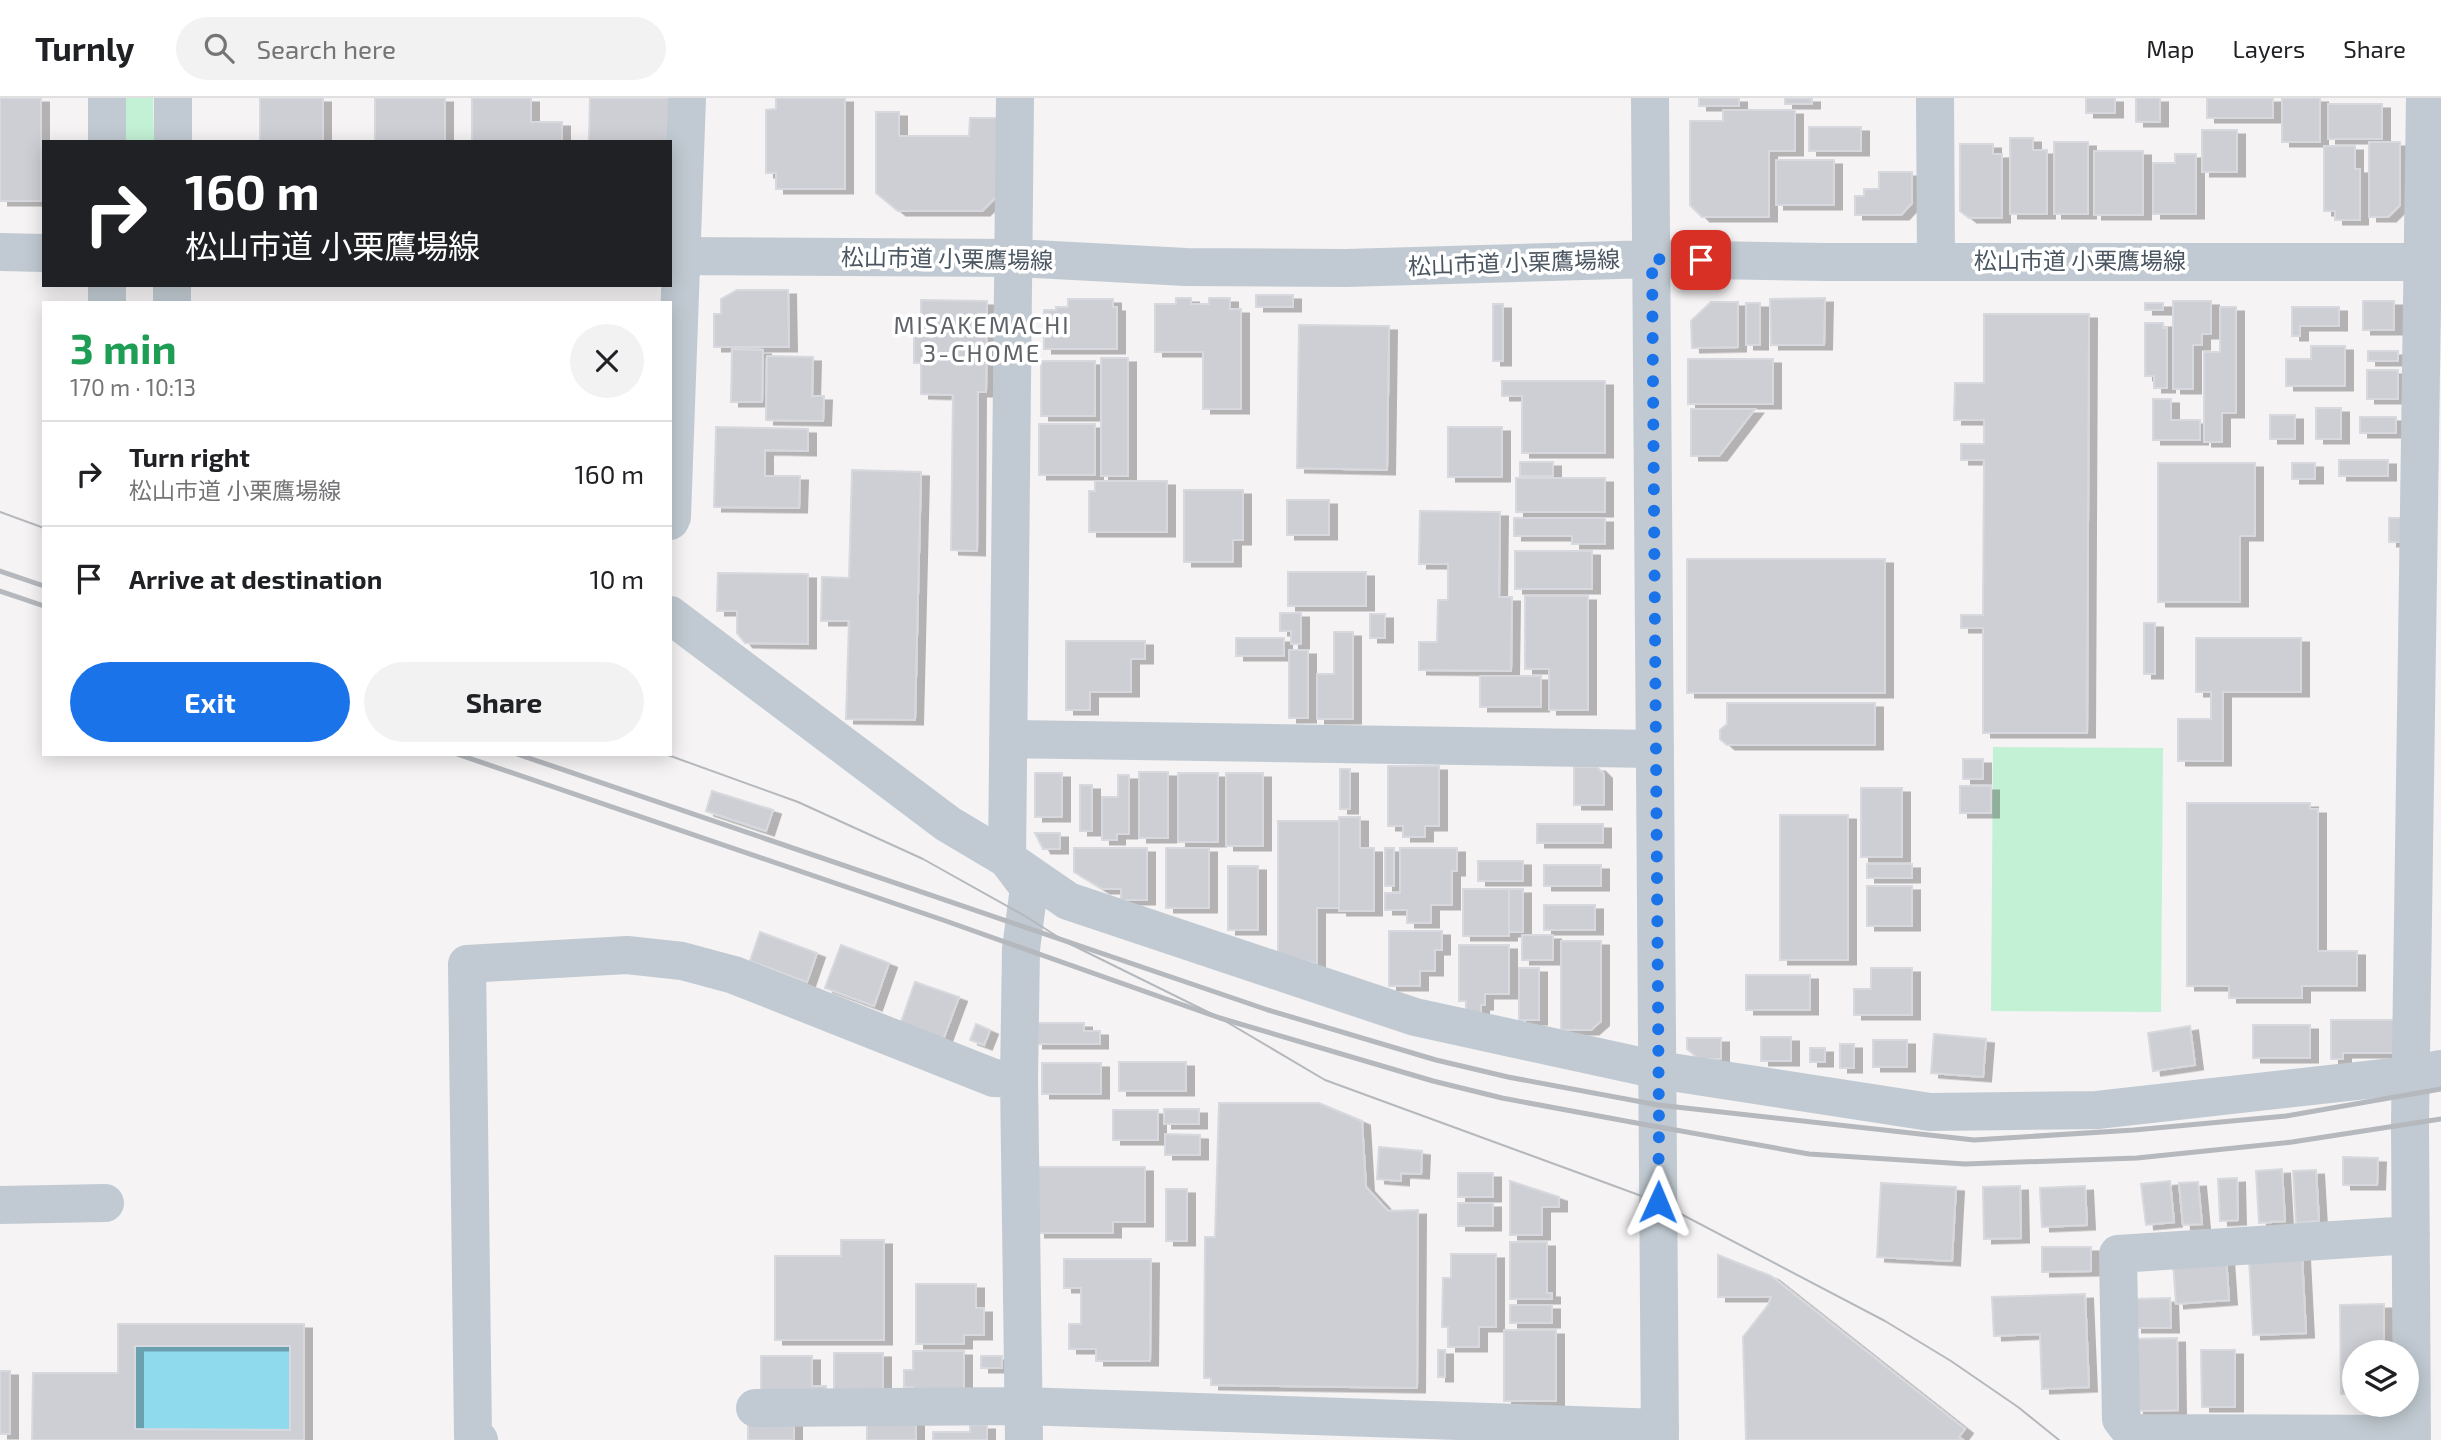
<!DOCTYPE html>
<html lang="en">
<head>
<meta charset="utf-8">
<style>
  body { margin:0; font-family:"Exo 2","Noto Sans JP",sans-serif; background:#f2f2f2; color:#202124; height:100vh; display:flex; flex-direction:column; font-size:26px; white-space:nowrap }
  * { box-sizing:border-box; margin:0 }
  p { font-size:23px; color:#757577 }
  .icon { flex:none; width:38px; height:38px; fill:none; stroke:currentColor; stroke-width:2; stroke-linecap:round; stroke-linejoin:round }
  .map { position:relative; flex:1; overflow:hidden }
  .side { position:absolute; left:42px; top:203px; width:630px; height:455px; display:flex; flex-direction:column; background:#fff; border-radius:0px; box-shadow:0 4px 18px #0003 }
  .side>* { flex:none }
  .guide { position:absolute; left:42px; top:42px; width:630px; height:147px; border-radius:0px; box-shadow:0 4px 18px #0003; background:#202124; color:#fff; overflow:hidden }
  .fabs { position:absolute; left:2342px; top:1242px; display:grid; gap:14px }
  .fabs a { display:grid; place-items:center; width:77px; height:77px; border-radius:50%; background:#fff; box-shadow:0 4px 18px #0003; font-size:35px }
  .pin { position:absolute; display:grid; place-items:center; width:60px; height:60px; color:#fff; margin:-30px; border-radius:14px; box-shadow:0 4px 10px #0006 }
  .me { position:absolute; width:77px; margin:-38px; rotate:1deg; stroke-linejoin:round; filter:drop-shadow(0 0 5px #0008) }
  .turn { display:flex; align-items:center; gap:24px; height:147px; padding:0 28px; font-size:32px }
  .turn .icon { width:91px; height:91px; stroke-width:2.5 }
  .turn b { display:block; font-size:49px; line-height:60px }
  .round { display:grid; place-items:center; flex:none; width:74px; height:74px; border-radius:37px; background:#f2f2f2 }
  .headline { display:flex; align-items:center; justify-content:space-between; height:119px; padding:0 28px }
  h1 { font-size:42px; font-weight:700; line-height:52px; color:#1e9e55 }
  .cta { display:flex; gap:14px; margin-top:auto; padding:14px 28px }
  .cta a { flex:1; height:80px; border-radius:42px; background:#1a73e8; color:#fff; font-size:28px; font-weight:700; line-height:80px; text-align:center }
  .cta a+a { background:#f2f2f2; color:#202124 }
  ul { padding:0; list-style:none }
  li { display:flex; align-items:center; gap:21px; height:105px; padding:0 28px; border-top:2px solid #e0e0e0 }
  li div { flex:1 }
  li b { display:block; font-size:26px }
  li em { font-style:normal }
  header { display:flex; align-items:center; gap:42px; box-sizing:border-box; height:98px; padding:0 35px; background:#fff; border-bottom:2px solid #e0e0e0 }
  header strong { font-size:33px }
  nav { display:flex; gap:38px; margin-inline-start:auto; font-size:24px }
  .search { width:490px; height:63px; background:#f2f2f2; display:flex; align-items:center; gap:18px; box-sizing:border-box; padding:0 24px; border-radius:38px; color:#757577; font-size:26px }
  .map>svg:first-child { display:block }
  .green { fill:#c3f1d5 }
  .water { fill:#90daee }
  .building { fill:#cdcfd5; stroke:#d7d9de; stroke-width:2; fill-rule:evenodd; filter:url(#shadow) }
  .lines { fill:none; stroke-linecap:round; stroke-linejoin:round }
  .minor { stroke:#c1cad2; stroke-width:38 }
  .tertiary { stroke:#c1cad2; stroke-width:38 }
  .tram { stroke:#b5b8bd; stroke-width:2 }
  .rail { stroke:#b5b8bd; stroke-width:5 }
  .route { stroke:#1a73e8; stroke-width:12; stroke-dasharray:0 21.6 }
  .labels { text-anchor:middle; stroke-width:7; stroke-linejoin:round; paint-order:stroke }
  .street-label { font-size:23px; fill:#4a5661; stroke:#fff }
  .neighbourhood-label { font-size:24px; letter-spacing:2px; fill:#5f6368; stroke:#fff }
</style>
</head>
<body>
<header>
<strong>Turnly</strong>
<div class="search"><svg class="icon" aria-label="search" viewBox="0 0 24 24"><circle cx="10" cy="10" r="6"/><path d="M15 15l6 6"/></svg>Search here</div>
<nav><a>Map</a><a>Layers</a><a>Share</a></nav>
</header>
<div class="map">
<svg width="2441" height="1342" viewBox="0 0 2441 1342">
  <defs>
    <filter id="shadow"><feDropShadow dx="8" dy="4.5" stdDeviation="0" flood-color="#0004"/></filter>
  </defs>
  <rect width="100%" height="100%" fill="#f5f3f3"/>
  <path class="green" d="M126,0H153L154,44H126Z
    M1993,649L2163,650L2161,914L1991,913Z"/>
  <path class="water" d="M135,1248H290V1332L135,1331Z"/>
  <path class="building" d="M0,0H41V103H0Z
    M260,0H323V44H260Z
    M375,0H445V44H375Z
    M472,0H531V24H562V44H472Z
    M590,0H676L670,44H589Z
    M776,0H845V91H776V75H766V12L776,11Z
    M1699,0H1739V8H1699Z
    M1785,0H1812V6H1785Z
    M2086,0H2115V15H2086Z
    M2136,0H2160V24H2136Z
    M2207,0H2273V20H2207Z
    M2282,0H2320V44H2282Z
    M2328,6H2382V41H2328Z
    M1723,12H1795V53H1769V119H1702L1690,107V23H1723Z
    M876,14H899V38H969L970,20H998V97L982,113H898L876,95Z
    M1809,29H1861V53H1809Z
    M2202,32H2237V74H2202Z
    M2010,40H2033V52H2047V116H2010Z
    M2054,44H2088V116H2054Z
    M2369,44H2400V107L2388,119H2369Z
    M1960,46H1993V56H2002V120H1969L1960,113Z
    M2324,48H2355V71H2360V122H2335V113H2324Z
    M2094,53H2143V117H2094Z
    M2175,56H2196V116H2153V65H2175Z
    M1776,62H1834V107H1776Z
    M1879,74H1912V105L1901,117H1855V98H1864V91H1879Z
    M737,192H788L789,249H714V216H721V201Z
    M1256,197H1293V209H1256Z
    M1176,200H1191V206H1209V200H1230V211H1241V311H1203V254H1155V206H1176Z
    M1825,200L1824,247H1771L1770,201Z
    M1068,201H1113V209H1117V251H1044V212H1056V209H1068Z
    M921,202L987,203L986,294H978L977,453L951,452L953,297L921,296V265H914V230L921,231Z
    M2173,203H2211V236H2202V247H2193V291H2173Z
    M2363,203H2394V232H2363Z
    M1711,204H1738V249L1692,250L1691,223Z
    M1746,205H1760V247H1746Z
    M2145,205H2163V212H2145Z
    M1493,206H1503V263H1493Z
    M2220,209H2236V315H2222V344H2204V254H2220Z
    M2292,209H2339V228H2300V238H2292Z
    M1984,216H2089L2087,635H1983V530H1961V517H1983L1984,362H1961V346H1984V322H1954L1955,285H1984Z
    M2145,225H2163V230H2167V290H2154V278H2145Z
    M1299,227L1389,228L1387,372L1297,370Z
    M2311,248H2345V288H2286V261H2311Z
    M732,251L763,252L762,304H731Z
    M2368,253H2398V263H2368Z
    M767,258L813,259L812,298H824L823,323L766,322Z
    M1101,260H1128V378H1101Z
    M1688,261H1773V306H1688Z
    M1041,263H1095V318H1041Z
    M2367,272H2398V301H2367Z
    M1502,283H1605V355H1522V298H1502Z
    M2153,301H2171V322H2200V342H2153Z
    M2316,310H2341V341H2316Z
    M1691,311H1755L1719,358H1691Z
    M2270,317H2295V341H2270Z
    M2360,319H2396V335H2360Z
    M1039,326H1095V377H1039Z
    M716,329L808,331V353L765,352V378H800L799,410L714,409Z
    M1448,329H1502V379H1448Z
    M2339,362H2388V378H2339Z
    M1520,364H1553V378H1520Z
    M2158,365H2255V438H2240V504H2158Z
    M2292,365H2315V381H2292Z
    M852,372L921,374L915,622L846,621L849,523H821L822,479L849,480Z
    M1516,380H1605V414H1516Z
    M1095,383H1167V434H1089V393H1095Z
    M1184,392H1243V442H1233V464H1184Z
    M1287,402H1329V437H1287Z
    M1420,413L1500,414L1499,499H1512L1511,573L1419,572V544H1437L1438,502H1448V466H1419Z
    M1514,420H1605V446H1572V438H1514Z
    M2389,420H2406V444H2389Z
    M1515,453H1592V491H1515Z
    M1687,461H1885V595H1687Z
    M1288,474H1366V508H1288Z
    M718,475L808,476V546L745,545L737,535V513H717Z
    M1525,498H1588V612H1549V571H1525Z
    M1280,515H1301V546H1291V533H1280Z
    M1370,516H1385V540H1370Z
    M2144,525H2155V576H2144Z
    M1334,534H1353V621H1317V576H1334Z
    M1236,540H1284V558H1236Z
    M2196,540H2301V594H2223V663H2178V621H2211V594H2196Z
    M1066,543H1145V561H1131V594H1090V612H1066Z
    M1289,552H1308V620H1289Z
    M1480,578H1541V609H1480Z
    M1727,605H1875V647H1727L1720,641V632L1727,626Z
    M1963,661H1983V681H1963Z
    M1388,668H1439V728H1425V739H1403V728H1388Z
    M1574,669H1597L1604,676V707H1574Z
    M1340,671H1350V711H1340Z
    M1139,674H1168V740H1139Z
    M1035,675H1062V719H1035Z
    M1178,675H1218V744H1178Z
    M1226,675H1263V748H1226Z
    M1118,677H1129V736H1117V742H1102V699H1118Z
    M1080,687H1092V733H1080Z
    M1960,688H1991V715H1960Z
    M1861,690H1902V759H1861Z
    M712,693L773,712L766,733L706,713Z
    M2187,705H2310V711H2318V853H2357V888H2302V900H2229V888H2187Z
    M1780,717H1848V862H1780Z
    M1339,719H1360V750H1374V813H1339Z
    M1278,723H1339V810H1317V866L1278,855Z
    M1537,726H1603V745H1537Z
    M1035,735H1060V751H1043Z
    M1074,750H1147V802H1121V791H1102L1074,774Z
    M1166,750H1209V810H1166Z
    M1385,750H1394V788H1385Z
    M1400,750H1457V773H1452V807H1431V825H1407V812H1385V795H1400Z
    M1478,763H1523V783H1478Z
    M1867,766H1912V780H1867Z
    M1544,767H1601V788H1544Z
    M1228,768H1258V832H1228Z
    M1867,788H1912V828H1867Z
    M1463,791H1509V838H1463Z
    M1509,791H1523V834H1509Z
    M1544,807H1595V832H1544Z
    M1389,833H1442V852H1435V873H1420V888H1389Z
    M760,834L817,855L807,884L750,863Z
    M1522,837H1553V862H1522Z
    M1561,843H1601V923L1591,932H1561Z
    M841,847L889,865L874,908L825,890Z
    M1459,847H1509V896H1485V907H1481V915H1466V903H1459Z
    M1519,870H1539V922H1519Z
    M1871,870H1912V917H1854V891H1871Z
    M1746,877H1810V912H1746Z
    M915,884L959,899L943,942L900,927Z
    M2331,922H2394V955H2343V961H2331Z
    M1035,925H1084V933H1100V946H1035Z
    M976,926L990,932L984,947L970,942Z
    M2253,927H2310V960H2253Z
    M2190,928L2195,967L2153,973L2148,935Z
    M1934,936L1986,941L1983,979L1931,975Z
    M1761,939H1791V963H1761Z
    M1687,940H1721V961H1699L1687,951Z
    M1873,942H1907V969H1873Z
    M1840,946H1854V970H1840Z
    M1810,950H1825V964H1810Z
    M1119,964H1186V993H1119Z
    M1042,965H1101V996H1042Z
    M1219,1005H1319L1362,1023L1366,1089L1388,1113L1418,1112L1417,1290L1211,1287V1280H1204L1205,1139H1215Z
    M1164,1011H1199V1026H1164Z
    M1113,1012H1158V1042H1113Z
    M1165,1036L1200,1037V1057H1165Z
    M1379,1049L1422,1053L1421,1076L1401,1075V1083L1377,1081Z
    M2343,1059L2378,1060L2377,1087H2343Z
    M1037,1069H1145V1124H1113V1135H1037Z
    M2282,1071L2285,1123L2259,1125L2256,1073Z
    M2316,1072L2319,1123L2296,1125L2293,1073Z
    M1458,1075H1493V1099H1458Z
    M2237,1080L2238,1122L2220,1123L2218,1081Z
    M1510,1083L1559,1099V1109H1542V1137H1510Z
    M2170,1083L2174,1124L2146,1127L2141,1086Z
    M2198,1084L2202,1126L2183,1127L2179,1085Z
    M1881,1085L1956,1089L1952,1163L1877,1159Z
    M2020,1088L2021,1140L1984,1141L1983,1089Z
    M2085,1088L2087,1127L2042,1129L2040,1090Z
    M1166,1091H1187V1143H1166Z
    M1458,1105H1493V1128H1458Z
    M841,1142H884V1242H775V1158H841Z
    M1510,1144H1547V1195H1552V1201H1510Z
    M2042,1149H2091V1173L2042,1174Z
    M1451,1156H1496V1229H1479V1249H1448V1229H1442L1443,1180H1451Z
    M1718,1157L1771,1178L1965,1331L1959,1339L1963,1342H1746L1743,1239L1768,1207L1771,1199H1718Z
    M2302,1157L2306,1235L2253,1237L2249,1159Z
    M2226,1159L2229,1202L2176,1206L2173,1164Z
    M1064,1161H1151L1150,1263H1096V1251H1069V1226H1081V1190H1064Z
    M916,1186H976V1210H984V1237H964V1246H916Z
    M2085,1196L2089,1289L2042,1291L2040,1236L1994,1238L1992,1199Z
    M2170,1200L2171,1230H2134V1201Z
    M2384,1206V1255H2354V1296H2341L2340,1207Z
    M1510,1207H1552V1225H1510Z
    M118,1226H304V1342H32L33,1275H118ZM135,1248H290V1332L135,1331Z
    M1504,1232H1556V1303H1504Z
    M2177,1240L2178,1312L2136,1313L2134,1241Z
    M1438,1252H1445V1279H1438Z
    M2201,1252H2235V1309H2202Z
    M913,1253H964V1295H913V1289H904V1272H913Z
    M834,1255H883V1303H834Z
    M761,1258H812V1288H826V1301L761,1300Z
    M981,1258H1002V1270H981Z
    M0,1273H10V1336H0Z
    M867,1321H916V1342H867Z
    M748,1324H794V1342H748Z
    M970,1327H987V1342H933V1334H970Z"/>
  <g class="lines">
    <path class="minor" d="M1015,0L1007,761L1029,790L1021,851L1019,981L1024,1342
      M1935,0L1936,162
      M670,423L672,419L687,0
      M670,517L948,726L1007,761L1068,803L1415,919L1658,972L1930,1014L2097,1012L2411,977L2441,971
      M1008,641L1655,651
      M0,1107L105,1105
      M2411,1137L2118,1156L2121,1321L2132,1335L2412,1336
      M755,1310L1023,1308L1660,1330
      M479,1342L473,1338L467,866L627,857L682,863L734,877L994,980L1019,981
      M2412,1342L2410,1026L2425,0"/>
    <path class="tertiary" d="M107,0V44
      M1650,0L1660,1342
      M173,44V0
      M0,154L44,155
      M670,158L1015,160L1186,169L1346,170L1652,161L1825,164H2441
      M172,187V205
      M107,205V187"/>
    <path class="tram" d="M0,414L44,430
      M665,656L798,704L923,761L1025,818L1066,844L1220,920L1325,982L1658,1104L1885,1223L1951,1263L2018,1309L2059,1342"/>
    <path class="rail" d="M0,473L44,488
      M0,493L44,508
      M457,656L943,822L1220,920L1433,983L1502,1000L1631,1024L1809,1056L1965,1066L2137,1060L2292,1044L2441,1021
      M517,656L1268,912L1436,962L1508,979L1658,1007L1974,1042L2134,1032L2286,1018L2441,991"/>
  </g>
  <g class="lines">
    <path class="route" d="M1658,1104L1659,1029L1652,161L1701,162"/>
  </g>
  <g class="labels">
    <g class="street-label">
      <text transform="translate(947 161) rotate(1)" y="8">松山市道 小栗鷹場線</text>
      <text x="2080" y="171">松山市道 小栗鷹場線</text>
      <text transform="translate(1514 165) rotate(-2)" y="8">松山市道 小栗鷹場線</text>
    </g>
    <g class="neighbourhood-label">
      <text x="982" y="236">MISAKEMACHI<tspan x="982" dy="28">3-CHOME</tspan></text>
    </g>
  </g>
</svg>
<div class="fabs">
<a><svg class="icon" aria-label="layers" viewBox="0 0 24 24"><path d="M12 4l9 5-9 5-9-5zM3 14l9 5 9-5"/></svg></a>
</div>
<div class="pin" style="left:1701px;top:162px;background:#d93025"><svg class="icon" aria-label="arrive" viewBox="0 0 24 24"><path d="M6 21V4h12l-3 4 3 4H6"/></svg></div>
<svg class="me" style="left:1658px;top:1104px" viewBox="-20 -20 40 40"><path d="M0-17L14 15 0 8-14 15z" fill="#1a73e8" stroke="#fff" stroke-width="4"/></svg>
<div class="guide">
<div class="turn"><svg class="icon" aria-label="right" viewBox="0 0 24 24"><path d="M7 20v-9h11M14 6l5 5-5 5"/></svg><div><b>160 m</b>松山市道 小栗鷹場線</div></div>
</div>
<section class="side">
<div class="headline"><div><h1>3 min</h1><p>170 m · 10:13</p></div><a class="round"><svg class="icon" aria-label="close" viewBox="0 0 24 24"><path d="M6 6l12 12M18 6L6 18"/></svg></a></div>
<ul>
<li><svg class="icon" aria-label="right" viewBox="0 0 24 24"><path d="M7 20v-9h11M14 6l5 5-5 5"/></svg><div><b>Turn right</b><p>松山市道 小栗鷹場線</p></div><em>160 m</em></li>
<li><svg class="icon" aria-label="arrive" viewBox="0 0 24 24"><path d="M6 21V4h12l-3 4 3 4H6"/></svg><div><b>Arrive at destination</b></div><em>10 m</em></li>
</ul>
<div class="cta"><a>Exit</a><a>Share</a></div>
</section>
</div>
</body>
</html>
